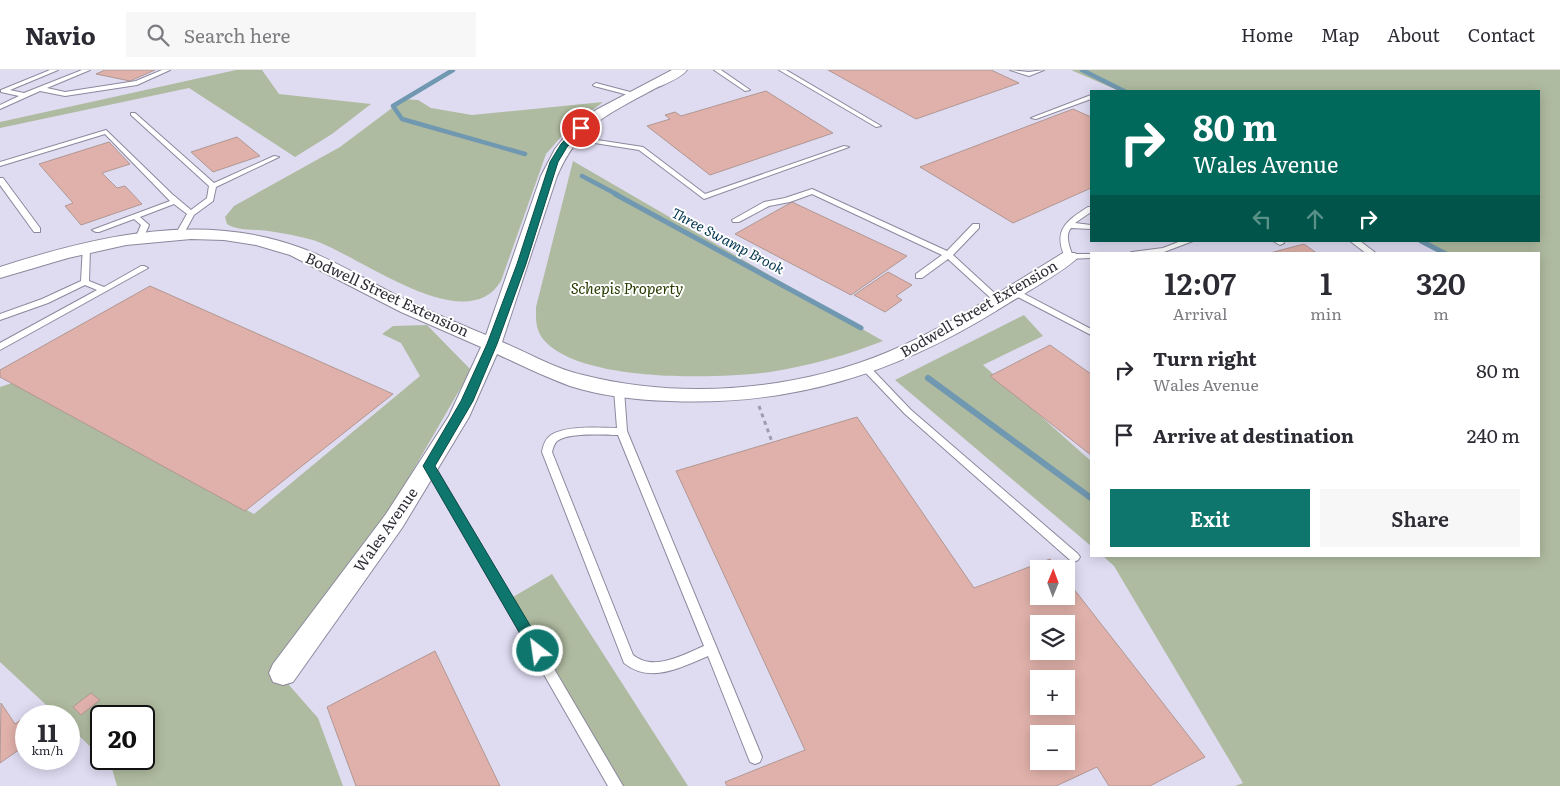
<!DOCTYPE html>
<html lang="en">
<head>
<meta charset="utf-8">
<style>
  body { margin:0; font-family:Literata,serif; background:#f7f7f7; color:#2b2b33; height:100vh; display:flex; flex-direction:column; font-size:19px; white-space:nowrap }
  * { box-sizing:border-box; margin:0 }
  p { font-size:16px; color:#7c7c81 }
  .icon { flex:none; width:28px; height:28px; fill:none; stroke:currentColor; stroke-width:2; stroke-linecap:round; stroke-linejoin:round }
  .map { position:relative; flex:1; overflow:hidden }
  .side { position:absolute; left:1090px; top:182px; width:450px; height:305px; display:flex; flex-direction:column; background:#fff; border-radius:0px; box-shadow:0 2px 12px #0003 }
  .side>* { flex:none }
  .hud { position:absolute; left:1090px; top:20px; width:450px; height:152px; border-radius:0px; box-shadow:0 2px 12px #0003; background:#00695c; color:#fff; overflow:hidden }
  .needle { width:32px; rotate:1deg }
  .tools { position:absolute; left:1030px; top:490px; display:grid; gap:10px }
  .tools a { display:grid; place-items:center; width:45px; height:45px; border-radius:0px; background:#fff; box-shadow:0 2px 12px #0003; font-size:25px }
  .speed { position:absolute; left:15px; top:635px; display:flex; gap:10px; font-size:25px; font-weight:700; text-align:center }
  .speed>* { display:grid; place-content:center; width:65px; height:65px; border-radius:50%; background:#fff; box-shadow:0 2px 12px #0003; line-height:1 }
  .speed small { font-size:12px; font-weight:400 }
  .speed .limit { border:2px solid #111; border-radius:8px; background:#fff; color:#111 }
  .pin { position:absolute; display:grid; place-items:center; width:42px; height:42px; color:#fff; margin:-21px; border:2px solid #fff; border-radius:50%; box-shadow:0 1px 5px #0007 }
  .me { position:absolute; width:55px; margin:-28px; rotate:330deg; stroke-linejoin:round; filter:drop-shadow(0 0 4px #0008) }
  .turn { display:flex; align-items:center; gap:18px; height:105px; padding:0 20px; font-size:22px }
  .turn .icon { width:65px; height:65px; stroke-width:2.5 }
  .turn b { display:block; font-size:35px; line-height:42px }
  .lanes { display:flex; align-items:center; height:48px; padding:0 20px; background:#0003; justify-content:center; gap:25px; direction:ltr }
  .lanes .off { opacity:.35 }
  .eta { display:flex; justify-content:space-evenly; align-items:center; height:85px; text-align:center }
  .eta b { font-size:30px; font-weight:600; line-height:35px }
  .button { display:flex; gap:10px; margin-top:auto; padding:10px 20px }
  .button a { flex:1; height:58px; border-radius:0px; background:#0f766e; color:#fff; font-size:20px; font-weight:600; line-height:58px; text-align:center }
  .button a+a { background:#f7f7f7; color:#2b2b33 }
  ul { padding:0; list-style:none }
  li { display:flex; align-items:center; gap:15px; height:65px; padding:0 20px }
  li div { flex:1 }
  li b { display:block; font-size:19px }
  li em { font-style:normal }
  header { display:flex; align-items:center; gap:30px; box-sizing:border-box; height:70px; padding:0 25px; background:#fff; border-bottom:1px solid #e1e1e2 }
  header strong { font-size:24px }
  nav { display:flex; gap:28px; margin-inline-start:auto; font-size:18px }
  .search { width:350px; height:45px; background:#f7f7f7; display:flex; align-items:center; gap:12px; box-sizing:border-box; padding:0 18px; border-radius:0px; color:#7c7c81; font-size:19px }
  .map>svg:first-child { display:block }
  .green { fill:#afbba0 }
  .lines { fill:none; stroke-linecap:round; stroke-linejoin:round }
  .stream-far2 { stroke:#7198b1; stroke-width:4.5 }
  .stream-far1 { stroke:#7198b1; stroke-width:5 }
  .stream { stroke:#7198b1; stroke-width:6 }
  .building { fill:#e0b1aa; stroke:#b09793; fill-rule:evenodd }
  .service-casing { stroke:#8c889d; stroke-width:2 }
  .minor-casing { stroke:#8c889d; stroke-width:2 }
  .path { stroke:#9e9cad; stroke-width:3; stroke-dasharray:4 4; stroke-linecap:butt }
  .service { fill:#fff; fill-rule:evenodd }
  .minor { fill:#fff; fill-rule:evenodd }
  .route { fill:#0f766e; stroke:#0a4d48 }
  .labels { text-anchor:middle; stroke-width:4; stroke-linejoin:round; paint-order:stroke }
  .far-water-label { font-size:14px; font-style:italic; fill:#00354f; stroke:#fff }
  .park-label { font-size:15px; font-style:italic; fill:#293c00; stroke:#fff }
  .street-label { font-size:15px; fill:#302e37; stroke:#fff }
</style>
</head>
<body>
<header>
<strong>Navio</strong>
<div class="search"><svg class="icon" aria-label="search" viewBox="0 0 24 24"><circle cx="10" cy="10" r="6"/><path d="M15 15l6 6"/></svg>Search here</div>
<nav><a>Home</a><a>Map</a><a>About</a><a>Contact</a></nav>
</header>
<div class="map">
<svg width="1560" height="716" viewBox="0 0 1560 716">
  <rect width="100%" height="100%" fill="#dfdcf2"/>
  <path class="green" d="M236,0H262L279,24L371,34L332,64L295,87L189,18L0,58V52Z
    M1071,0H1560V716H1235L1243,713L1114,496L1103,486H1539V184H1442L1420,171H1539V21H1119Z
    M404,29L418,30L431,38L472,45L603,32L567,60L546,84L501,211C466,270 357,184 313,170C298,166 283,163 268,161C255,159 238,161 227,154L225,147L234,136L340,77Z
    M573,91L883,271C847,285 809,296 770,302C717,309 579,313 543,269C535,259 536,248 536,237Z
    M1024,245L1043,266L983,295L1091,391V476L895,310Z
    M427,255L471,300L289,615L318,648L343,716H117L111,695L104,689H144V646H101V687L69,656V646H58L0,592V317L15,312L254,444L420,306L401,273L382,264L393,256Z
    M552,504L688,716H613L513,527Z"/>
  <g class="lines">
    <path class="stream-far2" d="M453,0L393,36L402,49L525,84
      M1082,0L1124,21
      M582,106L618,125"/>
    <path class="stream-far1" d="M615,124L861,258
      M1421,171L1446,184"/>
    <path class="stream" d="M928,308L1091,428"/>
  </g>
  <path class="building" d="M105,0H155L130,11L96,4Z
    M828,0H991L1019,13L916,49Z
    M766,21L833,63L710,105L647,56L670,49L665,45L675,42L681,46Z
    M1073,39L1091,47V118L1013,153L920,97Z
    M237,67L260,86L213,102L191,82Z
    M109,72L130,94L102,103L117,118L125,116L142,134L81,155L65,136L73,133L39,94Z
    M792,132L907,186L851,225L735,164Z
    M1304,174L1318,184H1266Z
    M888,202L912,215L896,226L902,230L885,242L854,225Z
    M150,216L393,324L245,441L0,307V300Z
    M1050,275L1091,304V385L990,306Z
    M857,347L974,518L1050,489L1058,499H1039V526H1066V509L1205,687L1150,716H1109L1097,697L1056,716H727L725,712L805,680L676,401ZM1039,554H1066V581H1039ZM1039,609H1066V636H1039ZM1039,664H1066V691H1039Z
    M435,581L500,716H356L327,637Z
    M91,623L100,630L81,645L73,637Z
    M1,633L15,654L25,647L26,648V668L24,670L26,675L0,693Z"/>
  <g class="lines">
    <defs>
      <path id="service" d="M50,0H58L10,20L24,23L82,0H90L47,18L65,22L136,11L162,0H170L137,15L65,26L40,21L0,39V35L19,26L1,22V20Z
        M714,0H721L750,20L745,21Z
        M779,0H786L881,56L876,57Z
        M1010,0L1029,2L1044,0L1029,6Z
        M596,13L634,23L635,24L632,26L594,16L593,15Z
        M1091,25V29L1036,49L1031,48Z
        M131,43H135L214,113L274,86L279,87L216,117L213,131L194,145L182,167H179L175,165L187,144L174,134L140,147L149,155L143,169L139,171L135,169L141,155L134,149L99,162H96L92,160L170,131L105,64L0,96V92L106,60L172,124L191,140L207,128L209,116L131,45Z
        M571,66L643,77L705,124L844,76L849,77L704,129L639,80L569,69V67Z
        M0,108H3L40,158V162H34L0,115Z
        M812,119L947,181L973,154H979V158L953,185L1002,230L1001,232H995L948,189L922,208H916V204L942,185L812,124L790,132L769,136L739,152H733L732,150L764,132L785,128Z
        M1088,137H1091V142L1075,153L1091,155V159L1071,158C1065,165 1069,176 1072,184H1091V188L1066,189C1052,161 1066,151 1088,137Z
        M1181,171H1193L1164,182L1128,184L1132,182L1163,178Z
        M1273,171H1283L1284,173L1280,175Z
        M1350,171H1360L1377,184H1367Z
        M83,176H89L90,178L89,211L104,217L141,196H144L148,198L0,280V273L97,220L85,215L48,233L0,250V244L42,229L81,211Z
        M1013,218L1091,259V265L1010,223V219Z
        M866,295L869,296L911,340L1078,484L1080,487L1078,490L1074,492L1070,490L905,344L863,300L861,298Z
        M619,317L624,320L627,361L762,687L760,692L755,694L750,692L708,586C680,598 650,614 624,593L542,382C543,376 545,369 551,365C567,355 598,358 617,358L614,320ZM618,365L704,576C682,585 654,602 633,585L552,382C553,378 554,374 557,371C569,362 604,365 618,365Z
        M429,392L433,393L623,716H608L424,396L425,393Z"/>
      <path id="minor" d="M672,0H687C680,9 664,14 654,19C607,45 579,55 557,106L502,272C529,283 555,299 583,305C681,330 795,321 888,282C950,256 1006,218 1063,183H1075L1078,187C1069,199 1011,231 996,241C894,304 791,336 670,331C638,330 601,326 570,316C545,307 521,295 497,284L469,347L402,458L293,612L283,615L273,612L269,603L273,594L386,444L449,346L481,277L401,242L290,185L256,175L224,170L191,169L126,175L68,188L0,208V197C96,166 202,141 301,178C334,190 364,209 396,225C425,240 455,252 486,265L541,106L555,79L570,60L596,40Z"/>
    </defs>
    <use href="#service" class="service-casing"/>
    <use href="#minor" class="minor-casing"/>
    <path class="path" d="M759,336L772,372"/>
    <use href="#service" class="service"/>
    <use href="#minor" class="minor"/>
  </g>
  <path class="route" d="M578,56L585,58L567,77L558,92L526,194L497,274L473,331L435,396L543,577L545,581L543,586L538,587L533,586L423,396L461,331L487,274L517,194L550,92L561,74Z"/>
  <g class="labels">
    <g class="far-water-label">
      <text transform="translate(728 171) rotate(28)" y="5">Three Swamp Brook</text>
    </g>
    <g class="park-label">
      <text x="627" y="224">Schepis Property</text>
    </g>
    <g class="street-label">
      <text transform="translate(387 225) rotate(25)" y="5">Bodwell Street Extension</text>
      <text transform="translate(979 239) rotate(-30)" y="5">Bodwell Street Extension</text>
      <text transform="translate(386 460) rotate(-55)" y="5">Wales Avenue</text>
    </g>
  </g>
</svg>
<div class="tools">
<a><svg class="needle" viewBox="-14 -14 28 28"><path d="M0-13l5 13h-10z" fill="#e53935"/><path d="M0 13l5-13h-10z" fill="#7c7c81"/></svg></a>
<a><svg class="icon" aria-label="layers" viewBox="0 0 24 24"><path d="M12 4l9 5-9 5-9-5zM3 14l9 5 9-5"/></svg></a>
<a>+</a>
<a>−</a>
</div>
<div class="speed"><div>11<small>km/h</small></div><div class="limit">20</div></div>
<div class="pin" style="left:581px;top:58px;background:#d93025"><svg class="icon" aria-label="arrive" viewBox="0 0 24 24"><path d="M6 21V4h12l-3 4 3 4H6"/></svg></div>
<svg class="me" style="left:538px;top:581px" viewBox="-20 -20 40 40"><circle r="17" fill="#0f766e" stroke="#fff" stroke-width="3"/><path d="M0-11L8 9 0 5-8 9z" fill="#fff"/></svg>
<div class="hud">
<div class="turn"><svg class="icon" aria-label="right" viewBox="0 0 24 24"><path d="M7 20v-9h11M14 6l5 5-5 5"/></svg><div><b>80 m</b>Wales Avenue</div></div>
<div class="lanes"><svg class="icon off" aria-label="left" viewBox="0 0 24 24"><path d="M17 20v-9H6M10 6l-5 5 5 5"/></svg><svg class="icon off" aria-label="ahead" viewBox="0 0 24 24"><path d="M12 20V5M6 11l6-6 6 6"/></svg><svg class="icon" aria-label="right" viewBox="0 0 24 24"><path d="M7 20v-9h11M14 6l5 5-5 5"/></svg></div>
</div>
<section class="side">
<div class="eta">
<div><b>12:07</b><p>Arrival</p></div>
<div><b>1</b><p>min</p></div>
<div><b>320</b><p>m</p></div>
</div>
<ul>
<li><svg class="icon" aria-label="right" viewBox="0 0 24 24"><path d="M7 20v-9h11M14 6l5 5-5 5"/></svg><div><b>Turn right</b><p>Wales Avenue</p></div><em>80 m</em></li>
<li><svg class="icon" aria-label="arrive" viewBox="0 0 24 24"><path d="M6 21V4h12l-3 4 3 4H6"/></svg><div><b>Arrive at destination</b></div><em>240 m</em></li>
</ul>
<div class="button"><a>Exit</a><a>Share</a></div>
</section>
</div>
</body>
</html>
